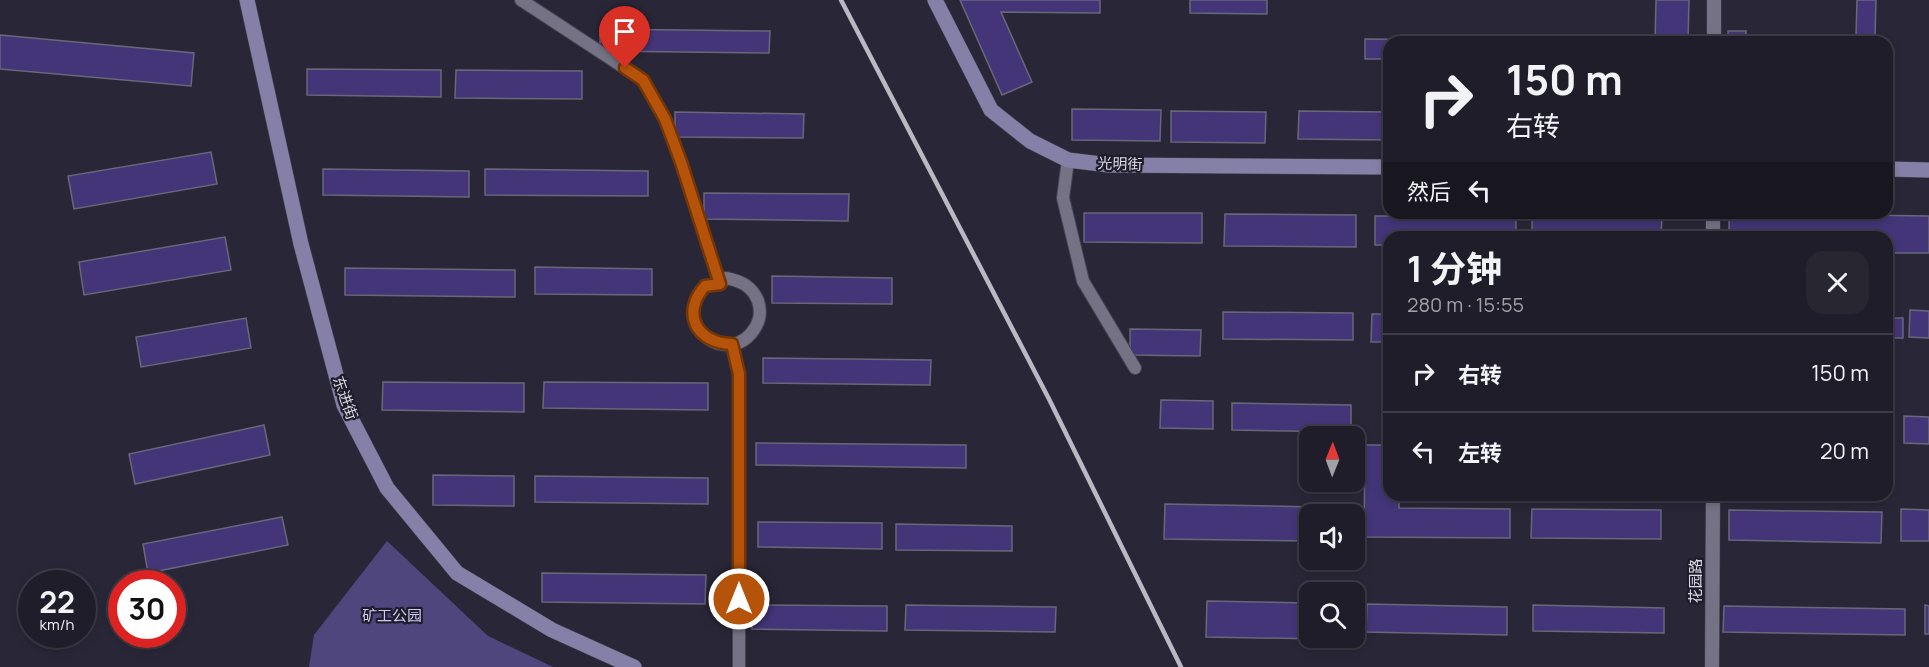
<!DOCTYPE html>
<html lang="zh">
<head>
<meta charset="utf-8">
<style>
  body { margin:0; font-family:Manrope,"Noto Sans SC",sans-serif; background:#272631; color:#f1f3f6; height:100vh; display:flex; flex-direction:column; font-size:22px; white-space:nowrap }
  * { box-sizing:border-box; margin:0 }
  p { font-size:20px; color:#a1a2a8 }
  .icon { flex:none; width:33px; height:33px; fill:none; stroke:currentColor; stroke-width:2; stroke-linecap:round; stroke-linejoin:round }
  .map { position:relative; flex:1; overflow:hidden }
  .panel { position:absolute; left:1383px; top:231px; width:510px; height:270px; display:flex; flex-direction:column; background:#1f1d29; border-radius:18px; box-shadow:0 3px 9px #0003,0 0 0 2px #3c3b46 }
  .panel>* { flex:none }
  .guide { position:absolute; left:1383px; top:36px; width:510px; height:183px; border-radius:18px; box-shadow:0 3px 9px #0003,0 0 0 2px #3c3b46; background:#1f1d29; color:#f1f3f6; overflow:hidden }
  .needle { width:39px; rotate:1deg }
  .tools { position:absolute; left:1299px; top:426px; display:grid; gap:12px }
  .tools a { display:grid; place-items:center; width:66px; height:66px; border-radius:12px; background:#1f1d29; box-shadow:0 3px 9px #0003,0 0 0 2px #3c3b46; font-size:30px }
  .speed { position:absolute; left:18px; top:570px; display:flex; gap:12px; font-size:30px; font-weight:700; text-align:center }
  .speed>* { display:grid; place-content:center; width:78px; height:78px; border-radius:50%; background:#1f1d29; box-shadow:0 3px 9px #0003,0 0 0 2px #3c3b46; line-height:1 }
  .speed small { font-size:15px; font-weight:400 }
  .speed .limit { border:9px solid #d22; background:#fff; color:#111 }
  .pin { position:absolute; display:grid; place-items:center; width:51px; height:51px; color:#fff; margin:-62px -26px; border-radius:50% 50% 50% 0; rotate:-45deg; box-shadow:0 0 6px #0007 }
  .pin .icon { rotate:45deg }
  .me { position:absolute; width:66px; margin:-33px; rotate:0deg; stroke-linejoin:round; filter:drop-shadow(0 0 4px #0008) }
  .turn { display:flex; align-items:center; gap:21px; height:126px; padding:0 24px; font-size:27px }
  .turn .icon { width:78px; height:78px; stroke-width:2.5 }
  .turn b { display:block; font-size:42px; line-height:51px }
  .then { display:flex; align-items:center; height:57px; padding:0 24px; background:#0003; gap:12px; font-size:22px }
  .round { display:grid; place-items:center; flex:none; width:63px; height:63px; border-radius:18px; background:#272631 }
  .headline { display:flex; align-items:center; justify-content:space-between; height:102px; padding:0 24px }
  h1 { font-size:36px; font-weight:700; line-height:45px }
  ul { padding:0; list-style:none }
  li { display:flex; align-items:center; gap:18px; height:78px; padding:0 24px; border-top:2px solid #3c3b46 }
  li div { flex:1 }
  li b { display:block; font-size:22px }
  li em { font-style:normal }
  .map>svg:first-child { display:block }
  .green { fill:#4f467d }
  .building { fill:#433578; stroke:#696779; stroke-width:1.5 }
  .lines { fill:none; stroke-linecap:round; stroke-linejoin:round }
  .minor-casing { stroke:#474552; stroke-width:14 }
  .tertiary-casing { stroke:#474552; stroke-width:15 }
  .secondary-casing { stroke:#474552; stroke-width:16 }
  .minor { stroke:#747284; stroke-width:12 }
  .tertiary { stroke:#747284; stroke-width:14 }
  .secondary { stroke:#8580a7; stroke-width:15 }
  .rail { stroke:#b9b8c3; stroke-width:4.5 }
  .route-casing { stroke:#753606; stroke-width:15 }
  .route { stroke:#b45309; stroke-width:10 }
  .labels { text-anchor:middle; stroke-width:4.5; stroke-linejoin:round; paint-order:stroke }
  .street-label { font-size:15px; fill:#dcdbe5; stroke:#1f1d2c }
  .park-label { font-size:15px; fill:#cecaf3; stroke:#1f1d2c }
</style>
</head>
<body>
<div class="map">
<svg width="1929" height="667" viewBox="0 0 1929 667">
  <rect width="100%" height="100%" fill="#292737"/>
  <path class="green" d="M387,541L488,636L553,667H309L314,635Z"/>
  <path class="building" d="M960,0H1100V13L1001,12L1032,82L1002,95Z
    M1190,0H1267V14L1190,13Z
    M1656,0H1689L1688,42H1655Z
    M1857,0H1876L1875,37H1856Z
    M600,29L770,31L769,53L600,51Z
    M1728,31H1746V42H1728Z
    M0,35L194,53L191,86L0,69Z
    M1365,39L1642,42H1389V59H1365Z
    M307,69L441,70V97L307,95Z
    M456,70L582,71V99L455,98Z
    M1072,109L1161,110L1160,141L1072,140Z
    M1171,111L1266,112L1265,143L1171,142Z
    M1299,111L1389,112V140L1298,139Z
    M675,112L804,114L803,138L675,137Z
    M211,152L217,184L74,209L68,176Z
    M323,169L469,171V197L323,195Z
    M485,169L648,171V196L485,195Z
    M704,193L849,194L848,221L704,219Z
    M1084,213H1202V243L1084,242Z
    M1729,213L1929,216V253H1887V237H1729Z
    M1225,214L1356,215V247L1224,246Z
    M1532,215L1662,217L1661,237H1532Z
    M1375,216H1516V237H1389V245H1375Z
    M225,237L231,270L84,295L79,262Z
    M535,267L652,269V295L535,294Z
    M345,268L515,270V297L345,295Z
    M772,276L892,278V304L772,303Z
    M1910,310L1929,311V338L1909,337Z
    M1223,312L1353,313V340L1223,339Z
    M1372,314H1389V342H1371Z
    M246,318L251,348L141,367L136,337Z
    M1887,318H1903V338H1887Z
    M1130,329L1201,330L1200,356L1130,355Z
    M763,358L931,360L930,385L763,383Z
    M383,382L524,383V412L382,410Z
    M544,382L708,383V410L543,408Z
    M1161,400L1213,401V429L1160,428Z
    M1232,403L1351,405V432L1232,430Z
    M1904,416L1929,417V444L1904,443Z
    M264,425L270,455L135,484L129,454Z
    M756,443L966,445V468L756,465Z
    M1365,445H1389V495H1399V508L1510,509V538L1364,537Z
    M433,475L514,476V506L433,505Z
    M535,476L708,478V504L535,502Z
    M1165,504L1317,507V514H1310V541L1164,539Z
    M1532,509L1661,510V539L1531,538Z
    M1901,509L1929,510V541H1901Z
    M1729,510L1882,512L1881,543L1729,540Z
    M282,517L288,545L148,573L143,544Z
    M758,522L882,523V549L758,547Z
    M896,524L1012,526V551L896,550Z
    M542,573L706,575L705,604L542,602Z
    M1207,601L1310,603V638L1321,639L1206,637Z
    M1367,604L1507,607V635L1366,632Z
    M752,605L887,606V631L752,629Z
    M906,605L1056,607L1055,632L905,630Z
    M1533,605L1664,608V633L1533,631Z
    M1925,605L1929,606V634H1925Z
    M1724,606L1905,609V635L1723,632Z"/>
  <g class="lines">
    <defs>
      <path id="minor" d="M521,0L643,80L665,119L681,162L720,284
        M1068,160L1063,198L1083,281L1135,368
        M726,278C741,281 752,286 758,301C761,310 760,320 755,328C730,369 668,327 705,286L720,284Z
        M732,344L739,374V667"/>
      <path id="tertiary" d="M1714,42V0
        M1713,237V213
        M1712,667L1713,495"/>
      <path id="secondary" d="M247,0L301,244L344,405L387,488L457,573L552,630L634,667
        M935,0L991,110L1030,141L1068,160L1109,165L1389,167
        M1887,169L1929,170"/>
    </defs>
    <use href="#minor" class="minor-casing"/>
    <use href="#tertiary" class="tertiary-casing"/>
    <use href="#secondary" class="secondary-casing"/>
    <use href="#minor" class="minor"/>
    <use href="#tertiary" class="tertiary"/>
    <use href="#secondary" class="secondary"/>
    <path class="rail" d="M841,0L1049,399L1181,667"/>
  </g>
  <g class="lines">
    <defs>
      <path id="route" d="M625,68L643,80L665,119L681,162L720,284L705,286C681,313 696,343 732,344L739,374V599"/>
    </defs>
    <use href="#route" class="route-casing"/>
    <use href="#route" class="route"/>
  </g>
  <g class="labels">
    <g class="street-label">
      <text transform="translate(1120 164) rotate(2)" y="5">光明街</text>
      <text transform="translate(345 398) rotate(70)" y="5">东进街</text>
      <text transform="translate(1696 581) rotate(-90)" y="5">花园路</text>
    </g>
    <g class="park-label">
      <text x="392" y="621">矿工公园</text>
    </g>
  </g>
</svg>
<div class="tools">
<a><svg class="needle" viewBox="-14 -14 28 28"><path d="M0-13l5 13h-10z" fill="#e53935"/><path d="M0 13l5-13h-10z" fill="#a1a2a8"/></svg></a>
<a><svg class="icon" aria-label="sound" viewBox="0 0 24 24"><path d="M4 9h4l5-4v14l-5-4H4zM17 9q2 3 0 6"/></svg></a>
<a><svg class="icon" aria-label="search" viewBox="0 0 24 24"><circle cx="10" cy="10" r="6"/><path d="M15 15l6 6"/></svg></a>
</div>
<div class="speed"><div>22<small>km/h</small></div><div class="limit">30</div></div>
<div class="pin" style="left:625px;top:68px;background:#d93025"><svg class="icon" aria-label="arrive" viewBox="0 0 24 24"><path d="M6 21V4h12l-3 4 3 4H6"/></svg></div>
<svg class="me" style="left:739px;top:599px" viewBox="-20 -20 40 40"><circle r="17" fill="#b45309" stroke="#fff" stroke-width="3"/><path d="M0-11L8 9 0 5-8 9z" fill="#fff"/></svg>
<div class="guide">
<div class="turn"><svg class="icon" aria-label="right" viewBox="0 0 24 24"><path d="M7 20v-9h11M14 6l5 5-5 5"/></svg><div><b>150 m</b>右转</div></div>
<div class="then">然后<svg class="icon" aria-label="left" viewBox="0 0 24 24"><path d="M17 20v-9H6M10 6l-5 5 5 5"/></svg></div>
</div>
<section class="panel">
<div class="headline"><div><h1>1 分钟</h1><p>280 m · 15:55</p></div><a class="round"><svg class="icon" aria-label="close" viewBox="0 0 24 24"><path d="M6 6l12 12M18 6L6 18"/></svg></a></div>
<ul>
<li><svg class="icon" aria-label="right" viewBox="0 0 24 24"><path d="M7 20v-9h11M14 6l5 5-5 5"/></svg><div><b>右转</b></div><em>150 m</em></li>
<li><svg class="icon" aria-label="left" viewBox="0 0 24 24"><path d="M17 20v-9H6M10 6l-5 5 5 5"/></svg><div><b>左转</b></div><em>20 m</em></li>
</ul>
</section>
</div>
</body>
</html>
